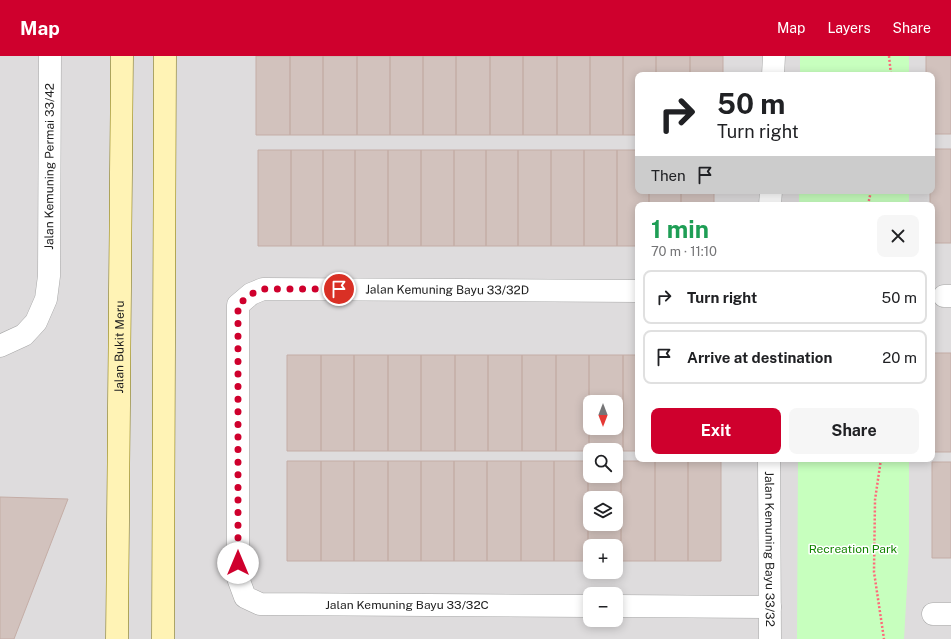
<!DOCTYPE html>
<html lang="en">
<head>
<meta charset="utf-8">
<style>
  body { margin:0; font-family:"Public Sans",sans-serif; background:#f6f6f6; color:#202124; height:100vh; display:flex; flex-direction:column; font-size:15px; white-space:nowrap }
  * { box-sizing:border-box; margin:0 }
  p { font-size:13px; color:#757577 }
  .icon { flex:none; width:22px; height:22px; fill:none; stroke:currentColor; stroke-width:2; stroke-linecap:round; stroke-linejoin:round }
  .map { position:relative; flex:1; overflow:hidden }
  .details { position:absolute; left:635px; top:146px; width:300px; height:260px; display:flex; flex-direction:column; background:#fff; border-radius:8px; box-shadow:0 2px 10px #0003 }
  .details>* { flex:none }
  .top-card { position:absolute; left:635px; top:16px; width:300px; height:122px; border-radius:8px; box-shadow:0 2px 10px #0003; background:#fff; color:#202124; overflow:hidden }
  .needle { width:26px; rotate:180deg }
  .tools { position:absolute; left:583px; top:339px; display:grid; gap:8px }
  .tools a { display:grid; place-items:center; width:40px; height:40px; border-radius:8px; background:#fff; box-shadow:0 2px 10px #0003; font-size:20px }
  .pin { position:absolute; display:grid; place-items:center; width:34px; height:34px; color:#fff; margin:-17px; border:2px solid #fff; border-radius:50%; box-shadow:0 1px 4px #0007 }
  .me { position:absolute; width:44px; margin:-22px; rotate:0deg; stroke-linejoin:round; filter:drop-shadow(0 0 3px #0008) }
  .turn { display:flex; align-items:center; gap:14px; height:84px; padding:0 16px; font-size:18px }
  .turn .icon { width:52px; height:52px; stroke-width:2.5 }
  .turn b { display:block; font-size:28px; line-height:34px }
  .then { display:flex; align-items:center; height:38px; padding:0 16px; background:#0003; gap:8px; font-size:15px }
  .round { display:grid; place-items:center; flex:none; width:42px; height:42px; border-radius:8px; background:#f6f6f6 }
  .overview { display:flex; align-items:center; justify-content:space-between; height:68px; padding:0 16px }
  h1 { font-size:24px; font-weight:700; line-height:30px; color:#1e9e55 }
  .primary-button { display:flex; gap:8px; margin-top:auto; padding:8px 16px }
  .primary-button a { flex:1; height:46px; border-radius:8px; background:#cf002d; color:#fff; font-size:16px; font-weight:700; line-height:46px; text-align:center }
  .primary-button a+a { background:#f6f6f6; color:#202124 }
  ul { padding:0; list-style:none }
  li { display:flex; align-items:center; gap:12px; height:54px; margin:0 8px 6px; padding:0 8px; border:2px solid #e0e0e0; border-radius:8px }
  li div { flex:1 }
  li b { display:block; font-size:15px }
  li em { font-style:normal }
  header { display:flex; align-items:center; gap:24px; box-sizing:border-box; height:56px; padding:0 20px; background:#cf002d; color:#fff }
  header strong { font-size:19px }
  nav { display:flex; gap:22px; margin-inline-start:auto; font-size:14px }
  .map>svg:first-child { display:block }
  .residential { fill:#dedcdd; fill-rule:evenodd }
  .park { fill:#c7ffbe }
  .building { fill:#d2c2bd; stroke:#c4ada6; fill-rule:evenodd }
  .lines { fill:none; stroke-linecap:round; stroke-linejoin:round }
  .minor-casing { stroke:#a7a7a7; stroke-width:23 }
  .secondary-casing { stroke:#7d7000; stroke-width:23 }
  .path { stroke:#ff6879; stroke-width:2.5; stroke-dasharray:2 2; stroke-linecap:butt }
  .minor { stroke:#fff; stroke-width:22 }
  .secondary { stroke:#fff3b5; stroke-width:22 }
  .route { stroke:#cf002d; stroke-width:7; stroke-dasharray:0 12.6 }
  .labels { text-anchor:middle; stroke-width:3; stroke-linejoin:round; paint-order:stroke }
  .street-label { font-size:12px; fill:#202020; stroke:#fff }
  .park-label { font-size:12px; fill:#138501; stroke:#fff }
</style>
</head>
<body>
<header>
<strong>Map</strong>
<nav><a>Map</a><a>Layers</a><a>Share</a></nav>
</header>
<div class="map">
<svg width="951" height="583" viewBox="0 0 951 583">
  <rect width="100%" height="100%" fill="#f1eae5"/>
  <path class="residential" d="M0,0H951V583H0ZM638,19H932V135H638ZM638,149H932V403H638ZM590,346H616V372H590ZM590,394H616V420H590ZM590,442H616V468H590ZM590,490H616V516H590ZM590,538H616V564H590Z"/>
  <path class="park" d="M800,0H909V19H800Z
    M799,135H909V149H799Z
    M798,403H909V495L904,583H797Z"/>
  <path class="building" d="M256,0H290V79H256Z
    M290,0H323V79H290Z
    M323,0H357V79H323Z
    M357,0H390V79H357Z
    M390,0H423V79H390Z
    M423,0H456V79H423Z
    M456,0H490V79H456Z
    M490,0H523V79H490Z
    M523,0H557V79H523Z
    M557,0H590V79H557Z
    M590,0H623V79H590Z
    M623,0H656V19H638V79H623Z
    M656,0H690V19H656Z
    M690,0H723V19H690Z
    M926,0H951V78H932V19H926Z
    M932,93H951V187H932V149H930V135H932Z
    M258,94H291V190H258Z
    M291,94H323V190H291Z
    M323,94H355V190H323Z
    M355,94H388V190H355Z
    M388,94H421V190H388Z
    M421,94H454V190H421Z
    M454,94H486V190H454Z
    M486,94H518V190H486Z
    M518,94H551V190H518Z
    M551,94H584V190H551Z
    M584,94H617V190H584Z
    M617,94H638V135H649V149H638V190H617Z
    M649,135H681V149H649Z
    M681,135H714V149H681Z
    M933,297H951V396H933Z
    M287,299H321V395H287Z
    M321,299H354V395H321Z
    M354,299H388V395H354Z
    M388,299H421V395H388Z
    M421,299H455V395H421Z
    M455,299H488V395H455Z
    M488,299H522V395H488Z
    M522,299H556V395H522Z
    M556,299H589V395H556Z
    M589,299H623V395H589ZM590,346H616V372H590Z
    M623,299H638V395H623Z
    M287,405H321V505H287Z
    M321,405H354V505H321Z
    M354,405H388V505H354Z
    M388,405H421V505H388Z
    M421,405H454V505H421Z
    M454,405H487V505H454Z
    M487,405H521V505H487Z
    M521,405H554V505H521Z
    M554,405H588V505H554Z
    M588,405H590V420H616V405H621V505H616V490H590V505H588ZM590,442H616V468H590Z
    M621,405H655V505H621Z
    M655,405H688V505H655Z
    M688,405H721V505H688Z
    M932,406H951V502H932Z
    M0,441L68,443L14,583H0Z"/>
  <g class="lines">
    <defs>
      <g id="minor">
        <path d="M773,19L774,0"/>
        <path d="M770,149L771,135"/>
        <path d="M944,240H951"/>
        <path id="s1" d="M0,290L24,279L36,266L46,243L49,220L50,0"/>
        <path id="s2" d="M769,403L770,583"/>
        <path id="s3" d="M590,550L260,548L245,541L238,522V249L251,238L263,233L638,235"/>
        <path d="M616,550L770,551"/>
        <path d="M933,558H951"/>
      </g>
      <g id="secondary">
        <path id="s4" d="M117,583L122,0"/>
        <path d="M163,583L165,0"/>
      </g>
    </defs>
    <use href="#minor" class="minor-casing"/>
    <use href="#secondary" class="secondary-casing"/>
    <path class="path" d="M889,0L891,19
      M868,149L871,135
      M881,403L875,444L874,516L884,583"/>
    <use href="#minor" class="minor"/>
    <use href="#secondary" class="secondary"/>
  </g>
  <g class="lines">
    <path class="route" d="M238,507V249L251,238L263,233H339"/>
  </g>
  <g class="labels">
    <g class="street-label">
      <text dy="4" stroke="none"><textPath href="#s1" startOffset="202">Jalan Kemuning Permai 33/42</textPath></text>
      <text dy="4" stroke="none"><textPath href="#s3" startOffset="854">Jalan Kemuning Bayu 33/32D</textPath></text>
      <text dy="4" stroke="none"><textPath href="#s4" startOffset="292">Jalan Bukit Meru</textPath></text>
      <text dy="4" stroke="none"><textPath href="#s2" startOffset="90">Jalan Kemuning Bayu 33/32</textPath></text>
      <text x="407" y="553">Jalan Kemuning Bayu 33/32C</text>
    </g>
    <g class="park-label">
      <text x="853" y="497">Recreation Park</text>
    </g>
  </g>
</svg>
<div class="tools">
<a><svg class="needle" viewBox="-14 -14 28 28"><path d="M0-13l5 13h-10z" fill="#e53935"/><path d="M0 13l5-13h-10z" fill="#757577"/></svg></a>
<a><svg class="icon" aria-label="search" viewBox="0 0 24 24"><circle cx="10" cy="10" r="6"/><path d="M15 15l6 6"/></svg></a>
<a><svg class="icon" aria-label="layers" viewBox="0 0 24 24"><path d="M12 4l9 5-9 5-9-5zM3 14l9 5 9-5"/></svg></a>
<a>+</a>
<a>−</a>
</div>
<div class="pin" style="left:339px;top:233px;background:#d93025"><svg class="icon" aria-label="arrive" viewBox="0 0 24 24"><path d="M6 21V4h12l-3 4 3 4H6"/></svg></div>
<svg class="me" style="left:238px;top:507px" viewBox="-20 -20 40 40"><circle r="19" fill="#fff"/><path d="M0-13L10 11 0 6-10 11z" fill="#cf002d"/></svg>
<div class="top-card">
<div class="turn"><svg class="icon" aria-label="right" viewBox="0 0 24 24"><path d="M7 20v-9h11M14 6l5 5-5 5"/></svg><div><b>50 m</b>Turn right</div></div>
<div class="then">Then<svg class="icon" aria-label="arrive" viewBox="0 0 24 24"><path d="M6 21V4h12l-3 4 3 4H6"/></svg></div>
</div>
<section class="details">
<div class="overview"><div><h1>1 min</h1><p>70 m · 11:10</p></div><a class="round"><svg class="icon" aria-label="close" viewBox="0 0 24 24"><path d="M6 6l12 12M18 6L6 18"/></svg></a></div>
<ul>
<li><svg class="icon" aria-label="right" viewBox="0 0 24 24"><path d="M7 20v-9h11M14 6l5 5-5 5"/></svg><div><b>Turn right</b></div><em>50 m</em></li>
<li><svg class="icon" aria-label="arrive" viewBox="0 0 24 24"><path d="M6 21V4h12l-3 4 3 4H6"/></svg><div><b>Arrive at destination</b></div><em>20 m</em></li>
</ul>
<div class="primary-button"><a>Exit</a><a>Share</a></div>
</section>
</div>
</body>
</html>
